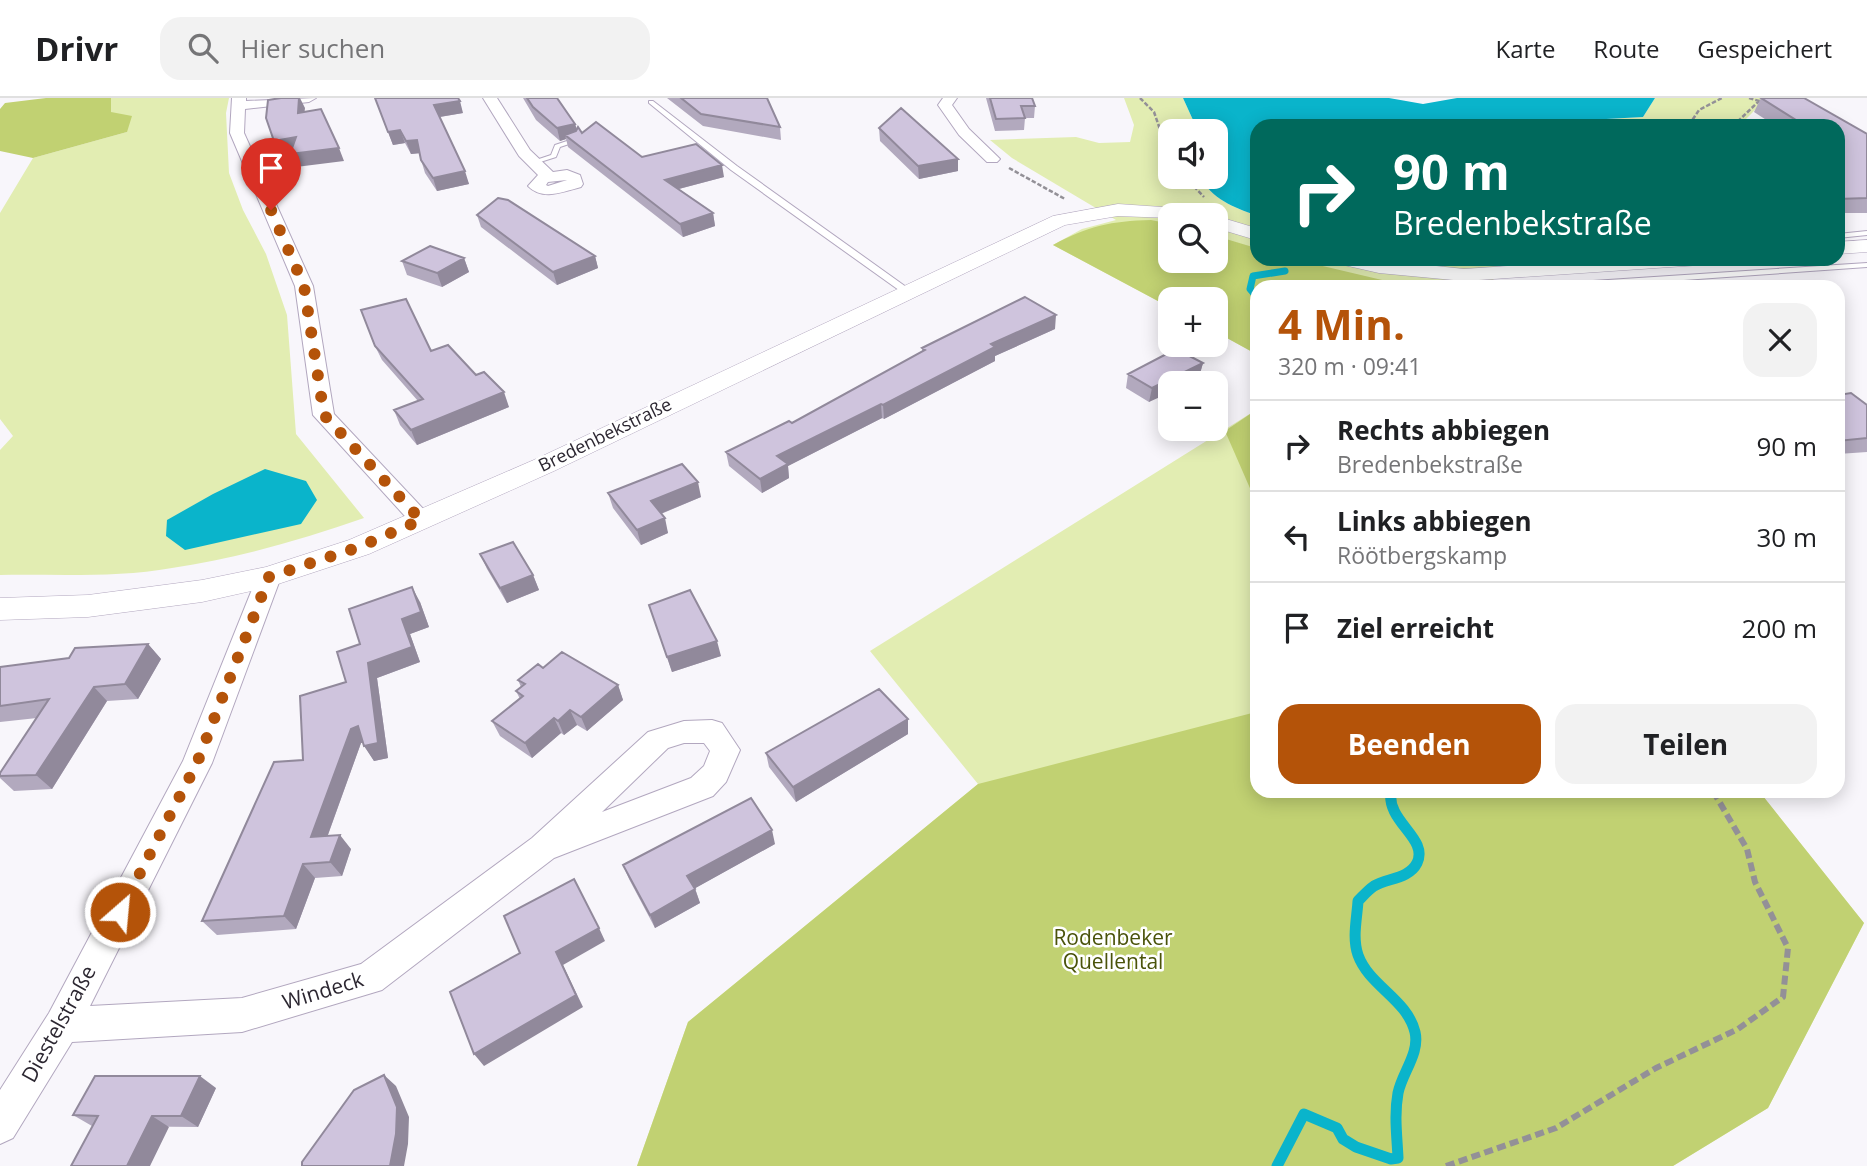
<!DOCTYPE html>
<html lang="de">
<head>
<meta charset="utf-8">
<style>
  body { margin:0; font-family:"Open Sans",sans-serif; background:#f2f2f2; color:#202124; height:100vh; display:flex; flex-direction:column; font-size:26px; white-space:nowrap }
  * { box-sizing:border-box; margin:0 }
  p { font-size:23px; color:#757577 }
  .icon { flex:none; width:38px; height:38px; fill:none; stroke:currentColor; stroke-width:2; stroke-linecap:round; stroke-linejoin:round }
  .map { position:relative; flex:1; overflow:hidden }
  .side { position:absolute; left:1250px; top:182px; width:595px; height:518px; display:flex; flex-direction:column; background:#fff; border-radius:21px; box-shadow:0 4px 18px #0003 }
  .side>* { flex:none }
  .top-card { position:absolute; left:1250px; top:21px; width:595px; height:147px; border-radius:21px; box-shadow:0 4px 18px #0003; background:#00695c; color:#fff; overflow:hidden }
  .controls { position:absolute; left:1158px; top:21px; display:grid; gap:14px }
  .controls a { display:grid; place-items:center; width:70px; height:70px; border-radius:14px; background:#fff; box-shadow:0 4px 18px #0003; font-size:35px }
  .pin { position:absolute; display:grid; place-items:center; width:60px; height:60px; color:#fff; margin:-72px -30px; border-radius:50% 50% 50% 0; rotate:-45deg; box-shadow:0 0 7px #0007 }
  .pin .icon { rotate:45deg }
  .me { position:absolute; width:77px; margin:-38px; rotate:27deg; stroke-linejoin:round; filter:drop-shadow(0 0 5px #0008) }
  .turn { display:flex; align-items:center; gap:24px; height:147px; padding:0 28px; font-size:32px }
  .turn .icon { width:91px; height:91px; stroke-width:2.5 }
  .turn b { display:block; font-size:49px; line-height:60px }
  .round { display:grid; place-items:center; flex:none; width:74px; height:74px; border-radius:21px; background:#f2f2f2 }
  .headline { display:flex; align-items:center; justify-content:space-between; height:119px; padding:0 28px }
  h1 { font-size:42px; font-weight:700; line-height:52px; color:#b45309 }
  .cta { display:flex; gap:14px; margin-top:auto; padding:14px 28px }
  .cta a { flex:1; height:80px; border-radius:21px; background:#b45309; color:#fff; font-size:28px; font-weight:700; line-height:80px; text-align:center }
  .cta a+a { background:#f2f2f2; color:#202124 }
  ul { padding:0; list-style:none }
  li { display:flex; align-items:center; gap:21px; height:91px; padding:0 28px; border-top:2px solid #e0e0e0 }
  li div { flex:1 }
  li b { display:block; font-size:26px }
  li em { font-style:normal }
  header { display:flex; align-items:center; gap:42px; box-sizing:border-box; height:98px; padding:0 35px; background:#fff; border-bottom:2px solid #e0e0e0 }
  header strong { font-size:33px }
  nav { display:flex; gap:38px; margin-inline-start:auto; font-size:24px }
  .search { width:490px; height:63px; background:#f2f2f2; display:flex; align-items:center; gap:18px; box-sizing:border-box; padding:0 24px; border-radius:21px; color:#757577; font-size:26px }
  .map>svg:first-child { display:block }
  .green { fill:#e2edb2; fill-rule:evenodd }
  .forest { fill:#c1d172 }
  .water { fill:#0ab4cb }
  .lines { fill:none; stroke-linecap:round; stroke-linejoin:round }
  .stream-far1 { stroke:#0ab4cb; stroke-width:7 }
  .stream { stroke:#0ab4cb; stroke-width:11 }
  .service-casing { stroke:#b2a7bf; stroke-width:2 }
  .minor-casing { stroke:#b2a7bf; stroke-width:2 }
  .tertiary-casing { stroke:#b2a7bf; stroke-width:1 }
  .path-far1 { stroke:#939097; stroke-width:2.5; stroke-dasharray:4.5 2; stroke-linecap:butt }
  .path { stroke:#939097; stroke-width:6; stroke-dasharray:9 4.5; stroke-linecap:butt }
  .service { fill:#fff; fill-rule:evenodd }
  .minor { fill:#fff; fill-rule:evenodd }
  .tertiary { fill:#fff; fill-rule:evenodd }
  .wall { fill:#b2a9be }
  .shaded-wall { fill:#91899b }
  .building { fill:#cfc4dd; stroke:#91899b; stroke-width:2 }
  .route { stroke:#b45309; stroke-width:12; stroke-dasharray:0 21.6 }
  .labels { text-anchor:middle; stroke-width:5; stroke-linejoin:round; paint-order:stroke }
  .street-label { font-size:18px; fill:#2c2731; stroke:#fff }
  .near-park-label { font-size:21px; fill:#4a530a; stroke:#fff }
  .near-street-label { font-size:21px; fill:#2c2731; stroke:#fff }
</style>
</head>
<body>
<header>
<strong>Drivr</strong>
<div class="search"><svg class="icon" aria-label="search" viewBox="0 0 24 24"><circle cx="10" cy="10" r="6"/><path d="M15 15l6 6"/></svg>Hier suchen</div>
<nav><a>Karte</a><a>Route</a><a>Gespeichert</a></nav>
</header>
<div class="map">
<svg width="1867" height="1068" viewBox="0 0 1867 1068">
  <rect width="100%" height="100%" fill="#f8f6fb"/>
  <path class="green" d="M111,0H229L226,15L229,75L243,112L266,156L287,217L296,336L364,420C301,442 238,460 172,470C116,480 56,476 0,477V352L13,338L0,321V115L33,60L127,34L111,14Z
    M1124,0H1183L1198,33H1171V79H1200C1211,100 1234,110 1256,117V161H1507L1495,171L1493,184L1498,189H1256V256L1216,234V201H1171V210L1053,147L1082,131L1116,122L1012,60L990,42L1076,39L1099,45L1130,44L1134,27ZM1171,117H1216V163H1171Z
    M1655,0H1778L1763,4L1739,28H1568L1588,22L1643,19Z
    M1256,312V693H1759L1864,825L1768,1010L1673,1068H637L688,924L978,686L870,553Z"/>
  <path class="forest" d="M46,0H111V14L132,18L127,34L33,60L0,53V11L5,5Z
    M1151,122L1171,126V163H1216V138L1256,150V161H1293L1399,186L1493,184L1498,189H1256V256L1216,234V201H1171V210L1053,147C1088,128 1111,123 1151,122Z
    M1256,312V404L1225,333Z
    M1256,614V693H1759L1864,825L1768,1010L1673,1068H637L688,924L978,686Z"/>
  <path class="water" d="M1183,0H1389L1423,6L1457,0H1655L1643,19L1588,22L1568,28H1394L1359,23L1355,28H1256V117C1234,110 1211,100 1200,79H1216V33H1198Z
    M265,371L306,383L317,402L301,426L185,452L166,438L167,422L213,396Z"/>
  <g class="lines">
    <path class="stream-far1" d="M1256,198L1250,191L1253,178L1285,173"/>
    <path class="stream" d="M1277,1068L1304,1016L1337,1030L1343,1041L1356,1049L1391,1061L1398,1060C1397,1038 1394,1017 1398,995C1402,975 1420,955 1415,934C1407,901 1369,888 1358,857C1352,840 1357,820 1358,803C1363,798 1368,792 1374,788C1387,780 1409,781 1417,765C1429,740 1386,724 1391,693"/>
    <defs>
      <path id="service" d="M649,3H653L737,68L909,191V195H903L731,72L649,5Z
        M576,40L578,41V43L560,49L556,59L534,66L530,64L551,57L555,47Z
        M1867,133V137L1838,140V136Z
        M1867,165V169L1584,189H1543L1547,186Z"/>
      <path id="minor" d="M232,0H246V3L316,0L309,4L245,11L244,35L313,188L334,316L429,417L433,422L429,427L421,430L413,427L313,317L295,188L230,35Z
        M483,0H497L530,52L553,74L567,72L580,77L583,86L581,89C562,94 543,103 528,88L538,77L519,58ZM567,82L548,88L546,87L548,84Z
        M943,0H957L952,7L969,31L997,58L1000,61L997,64H987L959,37L938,7Z
        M269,470L278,473L281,479L212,665L90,908L242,900L361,866L532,740L648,634L684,623L712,622L722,625L740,652L726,684L713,698L554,760L382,892L242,934L72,944L13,1040L0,1046V992L49,915L183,663L257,479L260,473ZM684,645H704L710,653L704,668L691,680L602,714L668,650Z"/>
      <path id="tertiary" d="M1118,106L1191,111L1201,117H1171V120L1118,118L1065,127L554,373L369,456L269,489L202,504L88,519L0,522V500L88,497L202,482L266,469L349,442L536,361L1053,118Z
        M1216,118L1256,130V142L1216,130Z
        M1867,142V154L1838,156V144Z
        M1332,161H1371L1464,171L1607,161H1710L1707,165L1700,167L1464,183L1379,175L1335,165Z"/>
    </defs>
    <use href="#service" class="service-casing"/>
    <use href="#minor" class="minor-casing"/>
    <use href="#tertiary" class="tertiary-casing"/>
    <path class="path-far1" d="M1140,0L1154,14L1171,63
      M1749,0L1759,3
      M1365,28H1380
      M1626,28H1665
      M1675,28L1691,24L1699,12L1722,0
      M1733,28L1759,3L1770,0
      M1009,70L1065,101
      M1185,79L1204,99"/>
    <path class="path" d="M1446,1068L1556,1030L1656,970L1738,931L1783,899L1788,850L1755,784L1747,751L1713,693"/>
    <use href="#service" class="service"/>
    <use href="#minor" class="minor"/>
    <use href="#tertiary" class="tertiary"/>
  </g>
  <path class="wall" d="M375,0L463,15L440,19L469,86L437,93L425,75L419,55L411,56L405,45L393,47Z
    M523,0H557L575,26L577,31L582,35L642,59L724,79L679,91L713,115L715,128L683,139L568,49L566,41L560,43L536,22Z
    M667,0H767L780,29L781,42L703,28Z
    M986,0H1032L1035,8L1034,20H1025L1024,32L995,33Z
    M1761,0L1867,36V115H1838V28H1730L1771,25L1754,14Z
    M879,30L958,73L919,81L880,43Z
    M477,117L595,158L598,170L557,187L481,129Z
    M464,160L469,174L442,189L407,177L402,163Z
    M1055,231L995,258V263L884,321L882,320L788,368L789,380L762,395L729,368L726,354L792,325L922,254V250Z
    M375,248L431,253L476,277L509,309L417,347L400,327L394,312L418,303L382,262Z
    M1203,265L1199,279L1188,285H1171L1149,304L1126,290L1128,276Z
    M1838,297L1867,307V354L1838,356Z
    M608,395L701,399L661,416L668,435L641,447L613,410Z
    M480,456L533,477L539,492L507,505L487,471Z
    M420,504L429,529L410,536L420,564L377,580L388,660L374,663L363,645H361L328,737L351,751L342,778L315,780L296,831L217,837L202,823L303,662L346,584Z
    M649,507L721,558L672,574Z
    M148,546L161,561L138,601L107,603L52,691L14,693L0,680V675L37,620L0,624V569L69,560Z
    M543,570L618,587L623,602L587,633L577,627L564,637L561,635L532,660L500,638L492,623L520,601L516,593L521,589L518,582Z
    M908,621V636L796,704L769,669L766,655Z
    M775,746L695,790L700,805L655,830L629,781L623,767Z
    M216,990L198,1029L92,1028L73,1017Z"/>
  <path class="shaded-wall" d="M299,0H300L305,10L303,27L298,15Z
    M460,3L463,15L439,19L434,7Z
    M575,26L579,38L565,37L566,41L560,43L557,30Z
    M400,32L405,45L393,47L388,34Z
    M296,39L302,52L279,56L274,43Z
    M417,42L422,55L411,56L406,43Z
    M339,50L344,63L296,69L290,56Z
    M958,61V73L919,81L918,68Z
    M722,67L724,79L667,94L665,82Z
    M465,73L469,86L437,93L433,80Z
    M713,115L715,128L683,139L680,126Z
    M595,158L598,170L557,187L553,174Z
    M464,160L469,174L442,189L437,175Z
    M1056,217L1055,231L995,258V263L884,321L883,307L991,246Z
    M1203,265L1199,279L1188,285H1171V294L1149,304L1152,290Z
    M504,294L509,309L417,347L411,332Z
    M881,306L882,320L788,368L789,380L762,395L760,381L777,358Z
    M698,384L701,399L655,418L651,403Z
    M665,420L668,435L641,447L637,432Z
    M533,477L539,492L507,505L500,490Z
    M412,489L420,504L429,529L410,536L420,564L377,580L388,660L374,663L364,648L368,565L402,521Z
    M717,543L721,558L672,574L667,559Z
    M148,546L161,561L138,601L125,586Z
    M618,587L623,602L587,633L581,619Z
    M94,589L107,603L52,691L36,677Z
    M570,612L577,627L564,637L558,623Z
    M554,620L561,635L532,660L525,645Z
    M908,621V636L796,704L793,689Z
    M358,628L368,643L361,645L322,753L311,739L351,631Z
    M772,732L775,746L692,792L687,778Z
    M340,737L351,751L342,778L330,764Z
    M303,766L315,780L296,831L284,818Z
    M695,791L700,805L655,830L650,817Z
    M599,830L605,843L563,867L583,909L484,968L474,956L556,854Z
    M384,977L396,988L409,1019L408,1046L404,1068H390Z
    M200,978L216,990L198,1029L181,1018Z
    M152,1018L169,1029L150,1068H127Z"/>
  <path class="building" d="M281,0H299L298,15L321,11L339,50L290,56L296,39L274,43L266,20L268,2Z
    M375,0H458L460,3L434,7L465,73L433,80L421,62L417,42L406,43L400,32L388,34Z
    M527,0H557L575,26L557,30L533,9Z
    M681,0H767L780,29L701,16Z
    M990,0H1032L1035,8H1021L1025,20L996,21Z
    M1761,0H1804L1867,36V100L1838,101V28L1731,27L1799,24Z
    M901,10L958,61L918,68L879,30Z
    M596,24L642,59L696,46L722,67L665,82L713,115L680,126L565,37L576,33L578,29L582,35Z
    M498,100L508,102L595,158L553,174L477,117Z
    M430,148L464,160L437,175L402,163Z
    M1723,187L1726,189H1699Z
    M1025,199L1056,217L991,246L995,249L883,307L881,306L777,358L788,366L760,381L726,354L789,323L792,325L925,252L922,250Z
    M406,201L431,253L448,247L476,277L484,274L504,294L411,332L394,312L423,301L375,248L361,212Z
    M1176,251L1203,265L1152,290L1128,276Z
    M1851,295L1867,307V340L1838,343V297Z
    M682,366L698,384L651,403L665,420L637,432L608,395Z
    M513,444L533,477L500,490L480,456Z
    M412,489L421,514L402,521L412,549L368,565L378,645L364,648L358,628L351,631L311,739L340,737L330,764L303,766L284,818L202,823L274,664L303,662L300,598L346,584L337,554L360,546L349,511Z
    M690,492L717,543L667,559L649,507Z
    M148,546L125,586L94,589L36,677L0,678V675L49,601L0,608V569L69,560L75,550Z
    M562,554L618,587L581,619L570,612L558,623L554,620L525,645L492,623L523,598L516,593L525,586L518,582L538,566L543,570Z
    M879,591L908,621L793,689L766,655Z
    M751,700L772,732L687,778L695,791L650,817L623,767Z
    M574,781L599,830L556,854L576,897L474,956L450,894L520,855L504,818Z
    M384,977L397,1009L396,1036L390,1068H302V1064L354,992Z
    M95,978H200L181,1018H152L127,1068H71L98,1018L73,1017Z"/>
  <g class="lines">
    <path class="route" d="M120,814L197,665L269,479L359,449L421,422L324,317L304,188L271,112"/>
  </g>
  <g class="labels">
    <g class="street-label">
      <text transform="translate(605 337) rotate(-26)" y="6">Bredenbekstraße</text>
    </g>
    <g class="near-park-label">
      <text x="1113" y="847">Rodenbeker<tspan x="1113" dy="24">Quellental</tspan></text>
    </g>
    <g class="near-street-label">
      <text transform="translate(323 893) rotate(-17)" y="7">Windeck</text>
      <text transform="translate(59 926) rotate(-61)" y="7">Diestelstraße</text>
    </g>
  </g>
</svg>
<div class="controls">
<a><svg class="icon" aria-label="sound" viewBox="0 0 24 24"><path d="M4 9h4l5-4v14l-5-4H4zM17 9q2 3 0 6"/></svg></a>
<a><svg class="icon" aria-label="search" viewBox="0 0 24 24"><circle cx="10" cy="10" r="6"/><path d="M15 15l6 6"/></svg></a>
<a>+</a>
<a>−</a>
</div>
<div class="pin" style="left:271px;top:112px;background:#d93025"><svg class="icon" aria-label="arrive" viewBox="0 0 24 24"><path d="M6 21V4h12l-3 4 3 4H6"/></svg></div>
<svg class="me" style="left:120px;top:814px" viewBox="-20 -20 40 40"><circle r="17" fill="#b45309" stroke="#fff" stroke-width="3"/><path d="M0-11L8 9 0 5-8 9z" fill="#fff"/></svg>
<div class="top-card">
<div class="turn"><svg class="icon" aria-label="right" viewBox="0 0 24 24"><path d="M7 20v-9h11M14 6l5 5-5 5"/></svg><div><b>90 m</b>Bredenbekstraße</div></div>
</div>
<section class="side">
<div class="headline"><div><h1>4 Min.</h1><p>320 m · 09:41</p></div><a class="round"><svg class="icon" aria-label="close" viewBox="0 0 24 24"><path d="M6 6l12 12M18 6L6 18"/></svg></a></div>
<ul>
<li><svg class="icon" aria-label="right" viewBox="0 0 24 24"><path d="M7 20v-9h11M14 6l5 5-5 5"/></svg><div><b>Rechts abbiegen</b><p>Bredenbekstraße</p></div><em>90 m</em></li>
<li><svg class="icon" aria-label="left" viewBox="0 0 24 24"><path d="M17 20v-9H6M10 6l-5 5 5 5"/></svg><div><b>Links abbiegen</b><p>Röötbergskamp</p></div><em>30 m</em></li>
<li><svg class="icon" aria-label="arrive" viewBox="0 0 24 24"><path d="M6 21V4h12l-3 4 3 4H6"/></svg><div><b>Ziel erreicht</b></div><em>200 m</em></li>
</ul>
<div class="cta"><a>Beenden</a><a>Teilen</a></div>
</section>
</div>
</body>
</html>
